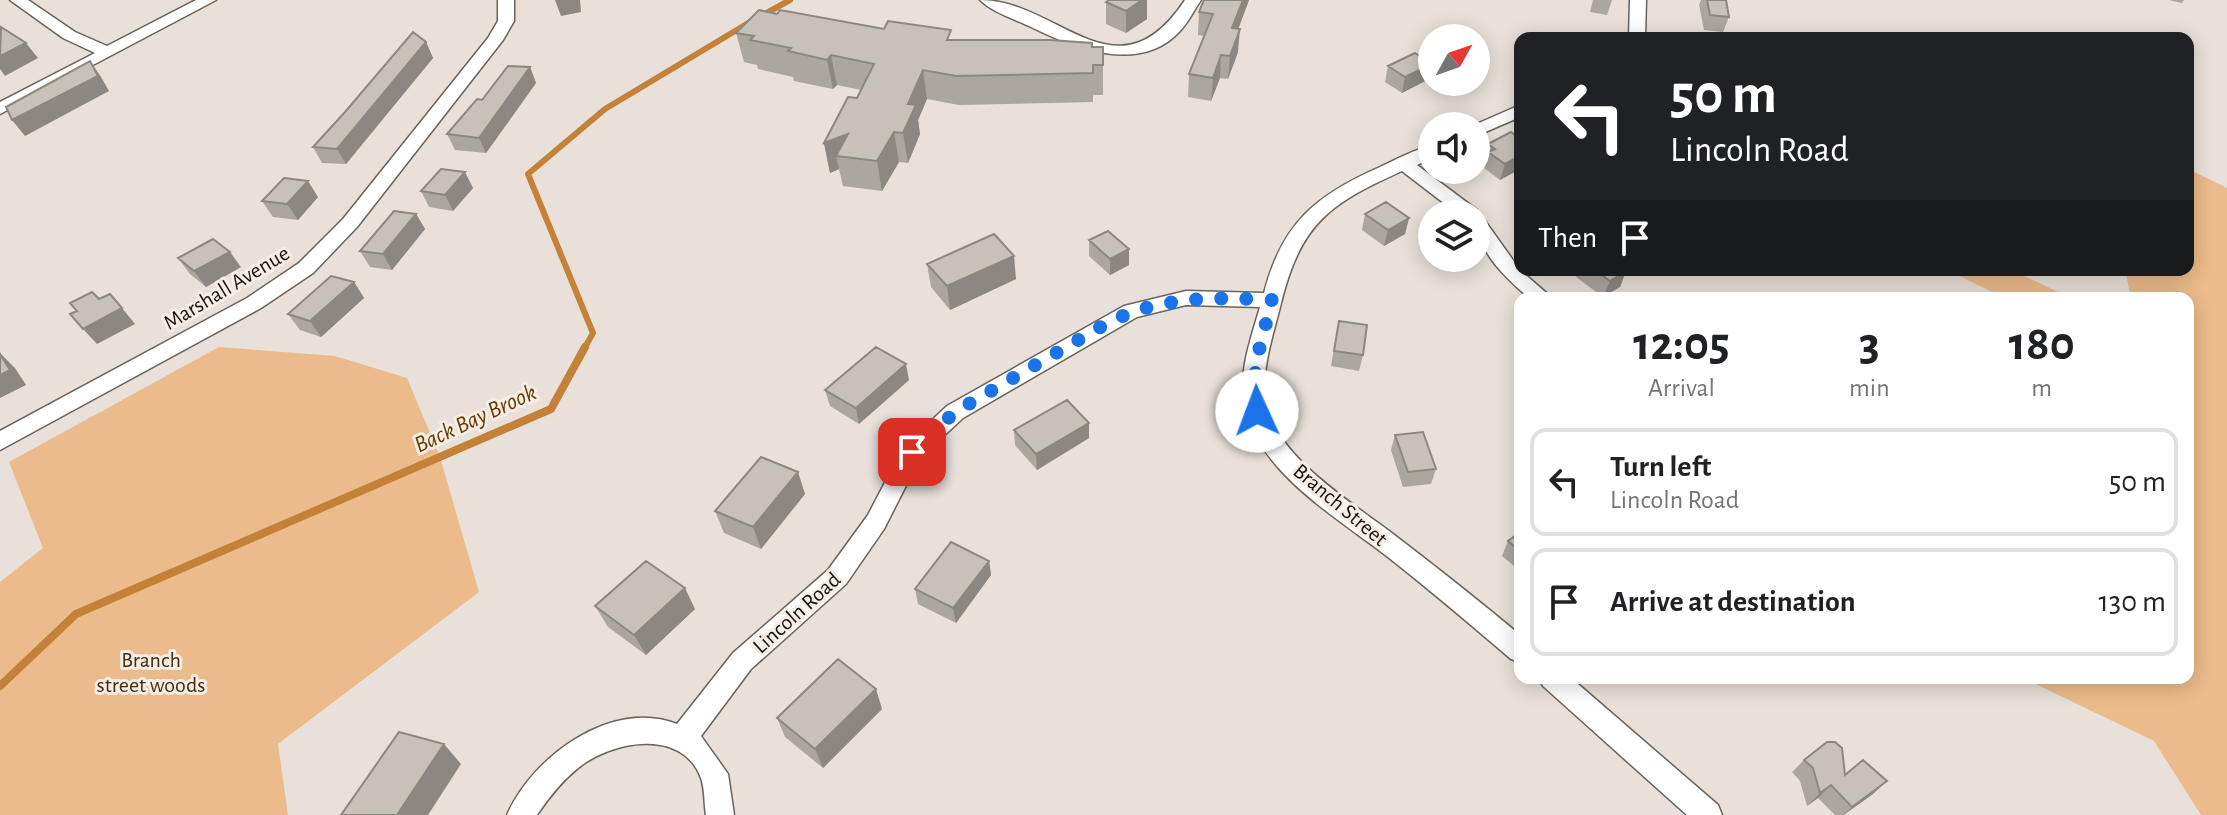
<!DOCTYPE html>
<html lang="en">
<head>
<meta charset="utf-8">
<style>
  body { margin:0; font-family:"Alegreya Sans",sans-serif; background:#f6f6f6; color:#202124; height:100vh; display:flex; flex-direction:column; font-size:30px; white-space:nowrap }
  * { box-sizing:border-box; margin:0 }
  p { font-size:26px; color:#757577 }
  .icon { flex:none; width:44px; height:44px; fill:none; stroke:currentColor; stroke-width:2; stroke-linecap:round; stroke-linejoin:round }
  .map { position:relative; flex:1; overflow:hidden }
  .sheet { position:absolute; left:1514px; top:292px; width:680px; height:392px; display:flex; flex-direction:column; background:#fff; border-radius:16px; box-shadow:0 4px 20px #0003 }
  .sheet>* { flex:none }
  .banner { position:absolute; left:1514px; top:32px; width:680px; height:244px; border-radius:16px; box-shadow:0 4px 20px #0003; background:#202124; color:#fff; overflow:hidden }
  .needle { width:52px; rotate:50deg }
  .buttons { position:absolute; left:1418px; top:24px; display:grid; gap:16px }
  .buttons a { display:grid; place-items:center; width:72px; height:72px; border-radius:50%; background:#fff; box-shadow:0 4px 20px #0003; font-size:40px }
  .pin { position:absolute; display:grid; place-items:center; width:68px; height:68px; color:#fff; margin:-34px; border-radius:16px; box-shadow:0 4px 12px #0006 }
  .me { position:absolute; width:88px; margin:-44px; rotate:358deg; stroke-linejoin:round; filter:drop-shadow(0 0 6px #0008) }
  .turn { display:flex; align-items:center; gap:28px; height:168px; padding:0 24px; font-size:36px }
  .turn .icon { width:104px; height:104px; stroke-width:2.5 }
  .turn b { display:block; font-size:56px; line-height:68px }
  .then { display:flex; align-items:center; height:76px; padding:0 24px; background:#0003; gap:16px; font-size:30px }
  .eta { display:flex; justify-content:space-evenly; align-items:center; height:136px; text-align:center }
  .eta b { font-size:48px; font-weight:600; line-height:56px }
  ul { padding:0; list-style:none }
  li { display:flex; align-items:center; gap:24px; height:108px; margin:0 16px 12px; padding:0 8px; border:4px solid #e0e0e0; border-radius:16px }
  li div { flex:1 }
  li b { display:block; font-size:30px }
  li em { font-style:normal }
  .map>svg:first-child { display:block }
  .green { fill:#ecbb8b }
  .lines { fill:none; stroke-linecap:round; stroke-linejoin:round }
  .stream-far1 { stroke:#c48239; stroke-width:6 }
  .stream { stroke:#c48239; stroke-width:8 }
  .minor-casing { stroke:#69635d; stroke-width:3 }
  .minor { fill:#fff; fill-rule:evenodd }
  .wall { fill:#aca6a0 }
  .shaded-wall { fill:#8c8782 }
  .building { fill:#c8c1ba; stroke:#8c8782; stroke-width:2 }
  .route { stroke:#1a73e8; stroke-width:14; stroke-dasharray:0 25.2 }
  .labels { text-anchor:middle; stroke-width:6; stroke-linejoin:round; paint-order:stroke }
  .street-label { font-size:22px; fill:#161311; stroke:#f5ede6 }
  .park-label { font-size:22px; fill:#482d0e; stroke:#f5ede6 }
  .water-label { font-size:24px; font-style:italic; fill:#673b00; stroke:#f5ede6 }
</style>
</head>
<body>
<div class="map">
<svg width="2227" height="815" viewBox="0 0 2227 815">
  <rect width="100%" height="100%" fill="#e8e0d9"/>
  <path class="green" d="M2188,169L2227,188V815H2201L2154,741L2023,678H2188V298H2131L2125,270H2188Z
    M1947,270H2012L2071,298H2004Z
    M219,347L335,356L407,378L440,457L479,592L278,744L288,815H0V582L43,548L9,462Z"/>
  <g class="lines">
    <path class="stream-far1" d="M761,16L790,0
      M584,349L593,333L528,174L605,109L750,22"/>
    <path class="stream" d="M0,686L76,614L551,409L585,347"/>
    <defs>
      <path id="minor" d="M10,0H28L75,32L107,46L196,0H216L0,114V102L95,53L63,38Z
        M498,0H514V21L503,40L357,227L313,273L261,308L0,450V431L247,298L299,263L343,219L488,38L498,21Z
        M980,0C1059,0 1117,103 1185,0H1201C1194,10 1188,23 1180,31C1140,75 1073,48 1029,26C1014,19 992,12 980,0Z
        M1630,0H1646L1645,38H1629Z
        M1520,105V117L1476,136V126H1472Z
        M1432,145V158L1417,165L1477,210L1478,216L1483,218L1520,270L1552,298H1529C1503,275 1476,251 1476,214H1458L1402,171C1329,204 1301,223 1281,303C1273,337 1258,375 1268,410C1283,464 1364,510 1406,544C1445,574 1483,604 1520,635V662L1511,659C1470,624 1430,590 1388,557C1338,518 1262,475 1245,409C1237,375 1251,339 1260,307L1186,305L1137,317L963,418L920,458L884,529L846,584L751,669L701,736L728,774L734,815H706C704,804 705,789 701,778C682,727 611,741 578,768C561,782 549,797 537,815H507C532,757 612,698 677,724L733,653L828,570L868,515L904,446L947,406L1124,306L1186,291L1264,293C1282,223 1316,195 1380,167C1397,159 1414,150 1432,145Z
        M1539,678H1571L1718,805L1722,815H1687L1543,686Z"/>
    </defs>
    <use href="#minor" class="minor-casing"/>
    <use href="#minor" class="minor"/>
  </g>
  <path class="wall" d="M1249,0L1238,29V52L1228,79L1220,78L1211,101L1188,97L1189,74L1204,36L1198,35L1199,12Z
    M1593,0H1612L1607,15L1590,12Z
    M1701,0H1726L1729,17L1723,32L1704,30L1699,5Z
    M2169,0H2184L2182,3Z
    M1106,2L1147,19L1126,33L1106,24Z
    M777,14L953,40L1103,47V95H1093V102L959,105L927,99L918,120L920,134L908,163L899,162L882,191L843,186L839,169L830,173L824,143L857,98L861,90L837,85L833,89L794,81L793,77L758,69L757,65L744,62L736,33Z
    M426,42L433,58L346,164L322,163L313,147Z
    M1388,66L1429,79L1402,93L1385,82Z
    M530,67L536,83L486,153L455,150L447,134L482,100Z
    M1520,139V169L1500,180L1484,168L1486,161L1484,160L1488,144Z
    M473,188L453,211L429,207L421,191Z
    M318,197L298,220L273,217L262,201Z
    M416,214L425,229L392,270L370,267L360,251Z
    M1365,214L1409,218L1405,234L1384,246L1362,230Z
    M1089,240L1129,265L1110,275L1089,256Z
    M178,258L241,267L206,287L190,274Z
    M927,264L1016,279L950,310L931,287Z
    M1579,270H1625L1626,271L1620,287L1603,297L1576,277Z
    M354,282L364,298L321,337L300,330L288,314Z
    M1339,321L1363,355L1359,371L1331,366Z
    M909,380L859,424L830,406L825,390Z
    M1014,430L1089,438L1037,470L1015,445Z
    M1395,435L1436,469L1431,484L1403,487L1391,450Z
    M805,494L761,549L724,533L715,511Z
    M1520,532V571L1502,556L1508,541Z
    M989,561L991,575L956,623L918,604L915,589Z
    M595,606L695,609L646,655L608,627Z
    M882,709L823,768L785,737L777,718Z
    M1804,760L1845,775L1873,794L1844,815H1835L1818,798L1807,806L1800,781L1792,772Z"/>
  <path class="shaded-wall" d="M555,0H580L581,12L561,16Z
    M1142,0H1147V19L1126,33V11Z
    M1243,0H1249L1230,51L1232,28Z
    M1240,29L1238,52L1228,79L1230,56Z
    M426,42L433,58L346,164L337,149Z
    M26,43L38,58L5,76L0,69V56Z
    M831,55L837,85L833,89L827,60Z
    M1221,55L1220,78L1211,101L1213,78Z
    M90,61L101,77L109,91L25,136L12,120Z
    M1432,64L1429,79L1402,93L1405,77Z
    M530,67L536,83L486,153L479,138Z
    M923,70L927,99L918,120L920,134L908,163L903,133L908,104Z
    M894,132L899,162L882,191L877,161Z
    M848,134L836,156L839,169L830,173L824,143Z
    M1520,156V169L1500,180L1505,164Z
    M465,172L473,188L453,211L445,195Z
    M308,181L318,197L298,220L287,204Z
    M416,214L425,229L392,270L383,254Z
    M1409,218L1405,234L1384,246L1388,230Z
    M1129,249V265L1110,275V259Z
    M230,252L241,267L206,287L194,271Z
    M1014,256L1016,279L950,310L947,286Z
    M1626,271L1620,287L1603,297L1610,281Z
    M354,282L364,298L321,337L310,321Z
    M122,308L135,324L97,344L83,329Z
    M0,353L15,368L26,385L0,398Z
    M906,364L909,380L859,424L856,408Z
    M1089,423V438L1037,470L1036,454Z
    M798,472L805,494L761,549L753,527Z
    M989,561L991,575L956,623L953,608Z
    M685,588L695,609L646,655L634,635Z
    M876,689L882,709L823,768L815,749Z
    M444,744L461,764L428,815H397Z
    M1887,781L1873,794L1843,815L1852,807Z
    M1831,785L1818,798L1807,806L1820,793Z"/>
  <path class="building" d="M1109,0H1142L1126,11L1106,2Z
    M1204,0H1243L1232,28L1240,29L1230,56L1221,55L1213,78L1189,74L1213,14L1199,12Z
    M1707,0H1726L1729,17L1710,15Z
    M759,10L777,14L780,10L884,29L888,21L951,30L947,40H1050L1092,43V47H1103V65H1093V73L956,76L923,70L908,104L916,105L903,133L894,132L877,161L836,156L848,134L824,143L848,97L857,98L874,64L831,55L827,60L788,51L791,48L750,40L754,36L736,33Z
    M1,27L26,43L0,56Z
    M413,32L426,42L337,149L313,147L345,112Z
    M1415,53L1432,64L1405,77L1388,66Z
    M90,61L98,76L12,120L6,107Z
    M508,66L530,67L479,138L447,134L477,99L482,100Z
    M1511,132L1520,139V156L1505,164L1488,152L1495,149L1488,144Z
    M441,169L465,172L445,195L421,191Z
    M284,178L308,181L287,204L262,201Z
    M1386,202L1409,218L1388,230L1365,214Z
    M394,211L416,214L383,254L360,251Z
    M1108,231L1129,249L1110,259L1089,240Z
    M994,234L1014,256L947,286L927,264Z
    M213,239L230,252L194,271L178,258Z
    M1595,270H1625L1626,271L1610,281Z
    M331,276L354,282L310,321L288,314Z
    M92,292L99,299L110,294L122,308L83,329L70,314L77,311L70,303Z
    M1339,321L1367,325L1363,355L1334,351Z
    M876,347L906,364L856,408L825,390Z
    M0,354L10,370L0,375Z
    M1067,400L1089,423L1036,454L1014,430Z
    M1423,432L1436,469L1408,472L1395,435Z
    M761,457L798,472L753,527L715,511Z
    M1520,532V551L1508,541Z
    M951,542L989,561L953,608L915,589Z
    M646,561L685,588L634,635L595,606Z
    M838,659L876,689L815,749L777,718Z
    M399,732L444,744L397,815H341Z
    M1827,742H1835L1842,748L1845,775L1863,760L1887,781L1852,807L1831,785L1820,793L1813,768L1804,760Z"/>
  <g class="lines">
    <path class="route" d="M912,452L955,412L1109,322C1163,296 1214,297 1272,300L1255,366L1257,411"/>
  </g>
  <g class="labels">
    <g class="street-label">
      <text transform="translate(226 287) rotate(-31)" y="8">Marshall Avenue</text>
      <text transform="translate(1341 504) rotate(40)" y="8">Branch Street</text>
      <text transform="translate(796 612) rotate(-42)" y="8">Lincoln Road</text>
    </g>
    <g class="park-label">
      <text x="151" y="667">Branch<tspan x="151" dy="25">street woods</tspan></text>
    </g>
    <g class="water-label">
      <text transform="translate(475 418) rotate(-25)" y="8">Back Bay Brook</text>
    </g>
  </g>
</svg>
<div class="buttons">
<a><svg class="needle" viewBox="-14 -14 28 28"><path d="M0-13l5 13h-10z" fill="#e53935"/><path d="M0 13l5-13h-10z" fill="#757577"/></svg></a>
<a><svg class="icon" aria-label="sound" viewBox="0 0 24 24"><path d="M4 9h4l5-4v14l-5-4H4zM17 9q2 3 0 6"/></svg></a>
<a><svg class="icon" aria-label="layers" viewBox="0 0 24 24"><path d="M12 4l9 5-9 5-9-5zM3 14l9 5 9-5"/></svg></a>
</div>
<div class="pin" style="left:912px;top:452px;background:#d93025"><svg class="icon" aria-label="arrive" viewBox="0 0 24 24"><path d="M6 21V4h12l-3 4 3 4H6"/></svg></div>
<svg class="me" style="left:1257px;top:411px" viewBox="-20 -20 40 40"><circle r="19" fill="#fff"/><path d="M0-13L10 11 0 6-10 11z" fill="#1a73e8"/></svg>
<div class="banner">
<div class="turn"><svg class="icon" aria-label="left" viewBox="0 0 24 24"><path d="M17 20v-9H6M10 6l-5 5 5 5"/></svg><div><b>50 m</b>Lincoln Road</div></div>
<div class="then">Then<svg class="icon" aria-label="arrive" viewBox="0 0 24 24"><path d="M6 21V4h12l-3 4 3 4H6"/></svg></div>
</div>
<section class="sheet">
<div class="eta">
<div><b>12:05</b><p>Arrival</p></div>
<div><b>3</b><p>min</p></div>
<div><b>180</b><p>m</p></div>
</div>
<ul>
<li><svg class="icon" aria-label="left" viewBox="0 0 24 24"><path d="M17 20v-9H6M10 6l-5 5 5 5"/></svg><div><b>Turn left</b><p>Lincoln Road</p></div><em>50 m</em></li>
<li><svg class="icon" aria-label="arrive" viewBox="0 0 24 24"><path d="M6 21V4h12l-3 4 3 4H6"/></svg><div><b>Arrive at destination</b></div><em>130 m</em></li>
</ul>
</section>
</div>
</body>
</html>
